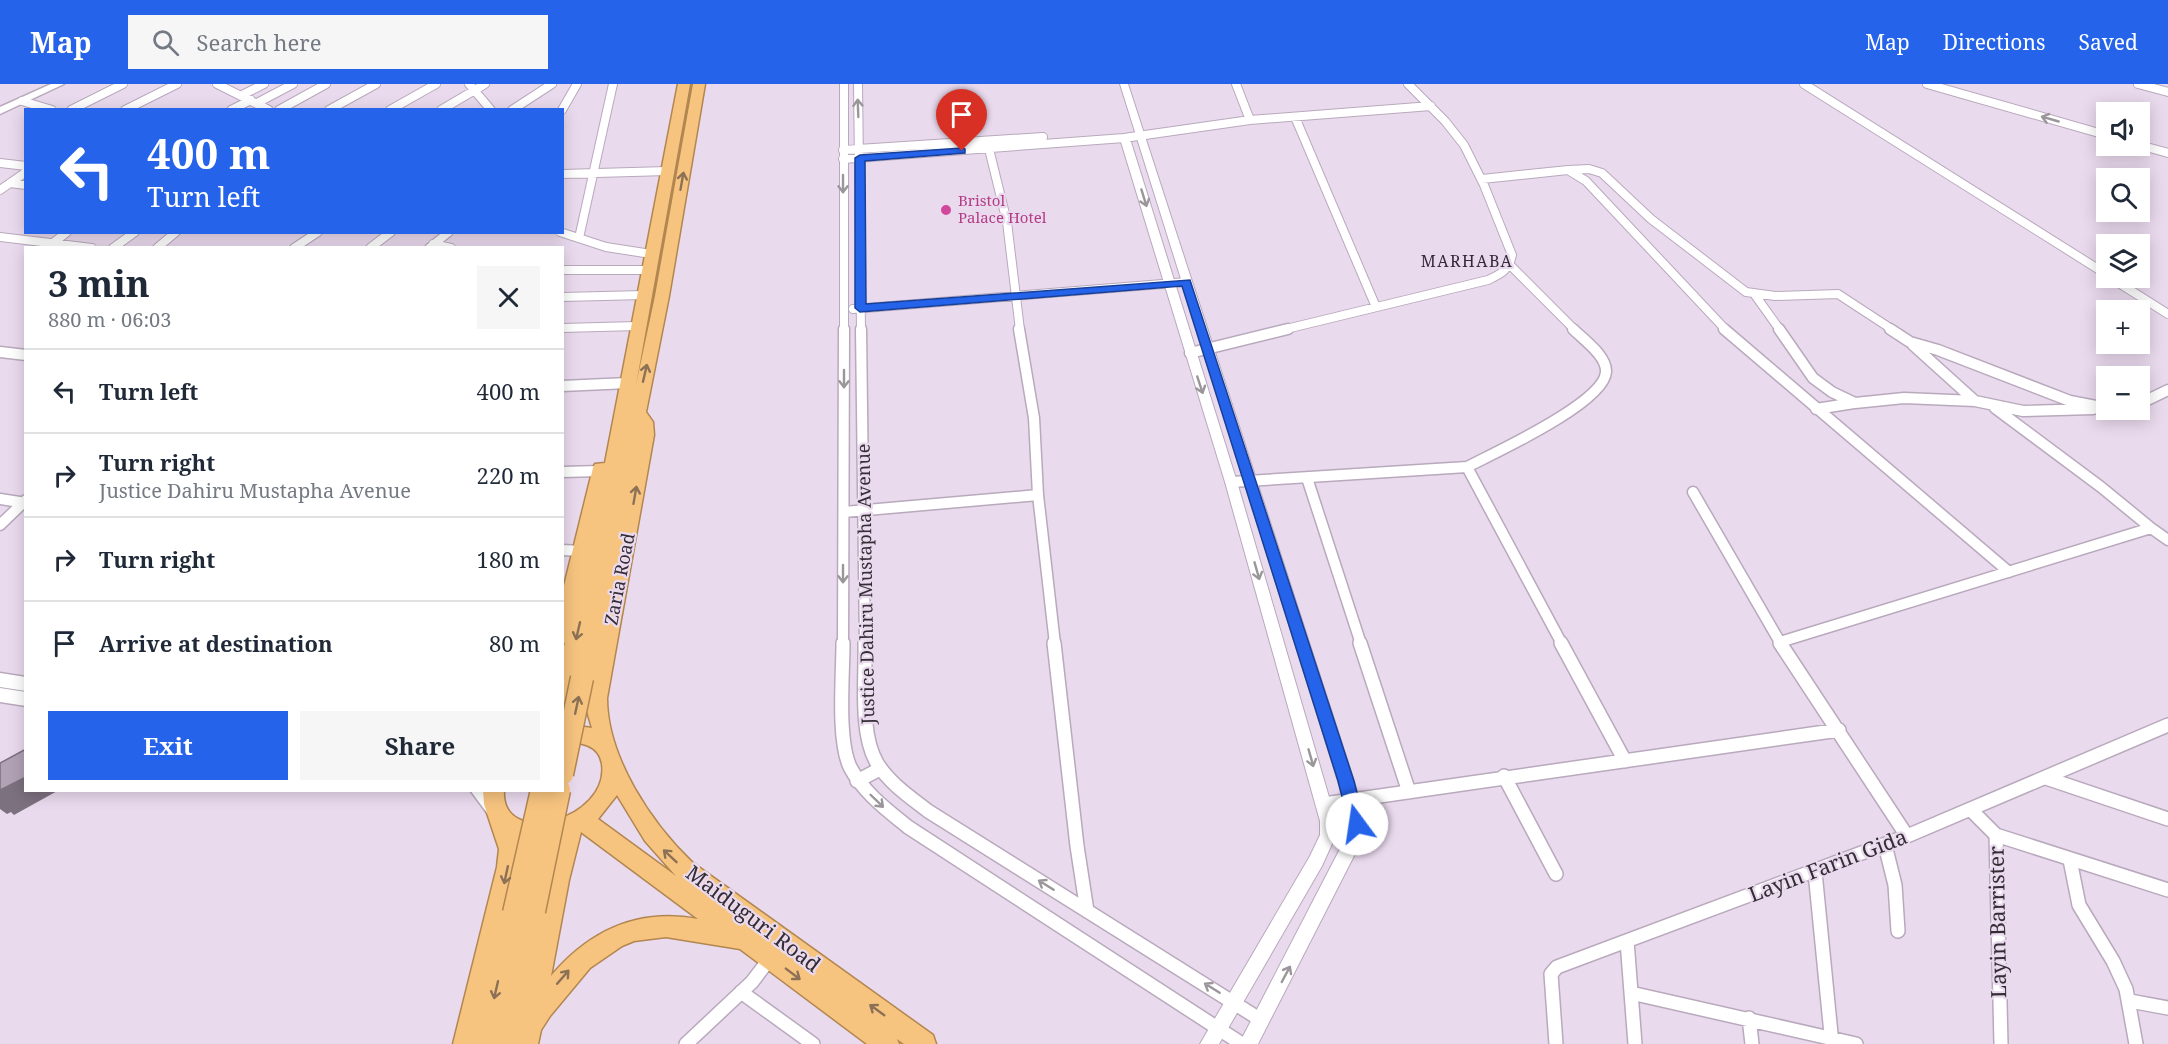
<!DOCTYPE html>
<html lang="en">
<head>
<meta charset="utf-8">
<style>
  body { margin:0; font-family:"Noto Serif",serif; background:#f6f6f7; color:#1f2937; height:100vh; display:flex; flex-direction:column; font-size:22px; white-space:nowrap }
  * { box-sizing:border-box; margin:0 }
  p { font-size:20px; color:#747a83 }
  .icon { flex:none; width:33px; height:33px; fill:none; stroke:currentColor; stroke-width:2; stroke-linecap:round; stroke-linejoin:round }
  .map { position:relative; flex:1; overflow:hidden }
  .sheet { position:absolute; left:24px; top:162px; width:540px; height:546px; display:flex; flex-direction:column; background:#fff; border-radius:0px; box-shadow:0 3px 15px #0003 }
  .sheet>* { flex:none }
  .hud { position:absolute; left:24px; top:24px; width:540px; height:126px; border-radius:0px; box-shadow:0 3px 15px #0003; background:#2563eb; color:#fff; overflow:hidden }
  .buttons { position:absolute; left:2096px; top:18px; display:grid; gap:12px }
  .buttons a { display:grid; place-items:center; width:54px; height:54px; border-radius:0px; background:#fff; box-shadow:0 3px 15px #0003; font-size:30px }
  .pin { position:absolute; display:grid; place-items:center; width:51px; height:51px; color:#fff; margin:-62px -26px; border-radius:50% 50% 50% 0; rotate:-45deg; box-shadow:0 0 6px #0007 }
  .pin .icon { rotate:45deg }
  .me { position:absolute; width:66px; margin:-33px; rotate:346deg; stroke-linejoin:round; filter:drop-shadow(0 0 4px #0008) }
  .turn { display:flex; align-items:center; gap:21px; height:126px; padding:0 24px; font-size:27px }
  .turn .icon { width:78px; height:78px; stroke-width:2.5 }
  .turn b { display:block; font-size:42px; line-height:51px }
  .round { display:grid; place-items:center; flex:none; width:63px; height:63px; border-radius:0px; background:#f6f6f7 }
  .summary { display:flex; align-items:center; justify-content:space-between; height:102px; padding:0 24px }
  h1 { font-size:36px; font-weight:700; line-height:45px }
  .action { display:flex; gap:12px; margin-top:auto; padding:12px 24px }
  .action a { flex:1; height:69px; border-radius:0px; background:#2563eb; color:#fff; font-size:24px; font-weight:700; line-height:69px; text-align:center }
  .action a+a { background:#f6f6f7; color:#1f2937 }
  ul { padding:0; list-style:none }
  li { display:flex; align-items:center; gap:18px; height:84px; padding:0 24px; border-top:2px solid #e0e1e3 }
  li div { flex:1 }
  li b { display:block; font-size:22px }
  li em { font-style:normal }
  header { display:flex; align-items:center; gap:36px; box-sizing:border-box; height:84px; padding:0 30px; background:#2563eb; color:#fff }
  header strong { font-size:28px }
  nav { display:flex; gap:33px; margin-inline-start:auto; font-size:21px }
  .search { width:420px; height:54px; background:#f6f6f7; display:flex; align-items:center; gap:15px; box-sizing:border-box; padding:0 21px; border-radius:0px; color:#747a83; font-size:22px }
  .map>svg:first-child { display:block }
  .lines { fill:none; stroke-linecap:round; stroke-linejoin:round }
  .minor-far2-casing { stroke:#b9a9bc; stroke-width:10 }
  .minor-far1-casing { stroke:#b9a9bc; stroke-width:13 }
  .minor-casing { stroke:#b9a9bc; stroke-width:16 }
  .tertiary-casing { stroke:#b9a9bc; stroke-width:2 }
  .secondary-casing { stroke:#b9a9bc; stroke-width:3 }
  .trunk-casing { stroke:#b18650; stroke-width:3 }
  .minor-far2 { stroke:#fff; stroke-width:8 }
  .minor-far1 { stroke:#fff; stroke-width:10 }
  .minor { stroke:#fff; stroke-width:13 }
  .tertiary { fill:#fff; fill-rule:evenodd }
  .secondary { fill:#fff; fill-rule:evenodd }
  .trunk { fill:#f7c47f; fill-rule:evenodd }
  .trunk-bridge-casing { stroke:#b18650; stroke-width:25; stroke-linecap:butt }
  .trunk-bridge { stroke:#f7c47f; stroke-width:22 }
  .shaded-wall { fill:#7c717f }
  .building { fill:#b1a2b5; stroke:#7c717f; stroke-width:1.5 }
  .oneway { stroke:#9a969a }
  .oneway2 { stroke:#8c7156 }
  .route { fill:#2563eb; stroke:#184099; stroke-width:1.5 }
  .hotel-dot { fill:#d1479c; stroke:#eadaee; stroke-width:2 }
  .labels { text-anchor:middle; stroke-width:4.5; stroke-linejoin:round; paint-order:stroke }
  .far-hotel-label { font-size:15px; fill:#b23c85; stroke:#eadaee; text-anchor:start }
  .far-neighbourhood-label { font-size:16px; letter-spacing:1.5px; fill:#362939; stroke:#eadaee }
  .street-label { font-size:18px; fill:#342d35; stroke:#eadaee }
  .near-street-label { font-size:21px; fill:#342d35; stroke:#eadaee }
</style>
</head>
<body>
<header>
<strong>Map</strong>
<div class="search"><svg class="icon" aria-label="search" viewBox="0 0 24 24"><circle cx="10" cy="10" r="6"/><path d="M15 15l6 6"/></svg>Search here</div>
<nav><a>Map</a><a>Directions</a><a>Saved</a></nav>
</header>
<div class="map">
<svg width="2168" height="960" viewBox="0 0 2168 960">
  <rect width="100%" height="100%" fill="#eadaee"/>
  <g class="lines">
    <defs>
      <path id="minor-far2" d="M217,0L269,26
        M469,0L491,26
        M858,0L861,246
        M1236,0L1250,36
        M1804,0L2106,190
        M1927,0L2106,51
        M2138,0L2168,8
        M242,11L264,0
        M22,17L52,26
        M257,19L293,0
        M71,26L123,0
        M125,26L177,0
        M231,26L251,16
        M279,26L326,0
        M329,26L376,0
        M390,26L436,0
        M441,26L485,0
        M512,26L552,0
        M562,26L577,0
        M1295,33L1376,223
        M2139,61L2168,69
        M989,65L1007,138L1020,246
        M843,66L1043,53
        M843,75L1124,54L1250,36L1431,22
        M0,79L26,82
        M1568,86L1589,85L1602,89L1651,135L1746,208L1775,212L1838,210L1893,246
        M562,90L667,87
        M1482,95L1568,86L1586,97L1726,246
        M10,99L26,101
        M0,106L26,88
        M560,148L606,163L651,170
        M0,153L92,164
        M579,154L613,0
        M53,159L67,148
        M433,160L451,164
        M113,164L135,148
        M157,164L176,148
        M294,164L318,148
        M370,164L391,148
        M429,164L449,148
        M1510,181L1575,246
        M562,186H648
        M2111,194L2168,230
        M1755,211L1780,246
        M562,213L644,211
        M853,225L1187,198
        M562,244L638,242
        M844,246V0
        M1282,246L1488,196C1501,190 1509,186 1512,171L1484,101L1464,61L1445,37L1408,0"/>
      <path id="minor-far1" d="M861,245L865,560
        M1019,245L1034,334L1038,411
        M1724,245L2009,488
        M1779,245L1813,294L1832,308L1855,319L1904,314L1975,317L2023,327L2093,325
        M1890,245L1910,258L1938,266L2070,317L2106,324
        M1913,261L1975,317
        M0,268L26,271
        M1190,269L1288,245
        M562,302L628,299
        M2139,320L2168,306
        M1995,324L2101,403L2151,444
        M1816,325L1854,319
        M1467,383C1494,369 1604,319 1606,288C1607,272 1584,256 1573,245
        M562,388L600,387
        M1307,394L1361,560
        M1231,398L1467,383L1562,560
        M1693,408L1781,560
        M0,415L26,419
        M844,428L1038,411L1055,560
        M0,441L26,416
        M562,466L582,467
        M1780,558L2151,444L2168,456
        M843,560L844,245"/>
      <path id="minor" d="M843,559C843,591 837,655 850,683C863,708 887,726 908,743L1242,960
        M865,559C866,593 859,649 877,679C889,699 910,713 928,727L1261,936
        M1054,559L1077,762L1087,827
        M1360,559L1409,708
        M1561,559L1625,677
        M1780,559L1907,752
        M1504,692L1556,790
        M2046,694L2168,735
        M857,697L880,685
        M1324,720L1839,646
        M1971,726L1996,751L2001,960
        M1996,751L2168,806
        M1885,761L1895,801L1898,847
        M2070,776L2079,821L2113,877L2126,905L2136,960
        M1815,788L1832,960
        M1627,857L1635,960
        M741,908L813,960
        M1631,909L1856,960
        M2130,917L2168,924
        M1749,934L1752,960
        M686,960L752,898L771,873
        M1556,960L1551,890L1557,883L1907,752L2168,641"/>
      <path id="tertiary" d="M1120,0H1128L1354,697L1365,740L1356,768L1258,960H1239L1342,761L1349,740L1338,697Z
        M1126,55L1131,58L1237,398L1336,737V751L1322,782L1219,960H1200L1310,772L1320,751V737L1225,398L1121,58Z"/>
      <path id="secondary" d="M51,0H64L0,30V23Z
        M0,589L26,593V607L0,603Z
        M0,604L26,608V622L0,618Z
        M470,706H490L505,727L502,733L496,735L490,733Z"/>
      <path id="trunk" d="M678,0H690L636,301L655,212L693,0H705L669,212L646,328L653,338L654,351L607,614C607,673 651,739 693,779L933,951L936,960H904L897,955L899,960H867L740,865L666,853L634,857L622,862L590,884L550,932L541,946L538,960H453L497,783L499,765L484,720L483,706H504C500,766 610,736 602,680C599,660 580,658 562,658V640L592,644L587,627L590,596L582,602L575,600L569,622L562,624V569L565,559H562V510L593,384L595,380L605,379ZM617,711L645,757L676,792L598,735ZM581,748L698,835C638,824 590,846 551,892L569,796ZM558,755L542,820L534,816L526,819L524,825L522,821L514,818L510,820C515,799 524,776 518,756L541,759Z"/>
    </defs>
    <use href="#minor-far2" class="minor-far2-casing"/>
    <use href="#minor-far1" class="minor-far1-casing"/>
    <use href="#minor" class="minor-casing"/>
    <use href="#tertiary" class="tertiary-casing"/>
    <use href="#secondary" class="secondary-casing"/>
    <use href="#trunk" class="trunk-casing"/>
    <use href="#minor-far2" class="minor-far2"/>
    <use href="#minor-far1" class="minor-far1"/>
    <use href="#minor" class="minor"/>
    <use href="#tertiary" class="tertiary"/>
    <use href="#secondary" class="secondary"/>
    <use href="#trunk" class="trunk"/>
    <defs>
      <path id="trunk-bridge" d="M562,690L582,594
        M534,827L559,706
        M514,829L542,706"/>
    </defs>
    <use href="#trunk-bridge" class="trunk-bridge-casing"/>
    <use href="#trunk-bridge" class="trunk-bridge"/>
  </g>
  <path class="shaded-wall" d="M26,693V706H59L14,731L11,728L7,730L0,725V706Z"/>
  <path class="building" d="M26,665V693L0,706V679Z"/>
  <defs><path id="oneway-shaft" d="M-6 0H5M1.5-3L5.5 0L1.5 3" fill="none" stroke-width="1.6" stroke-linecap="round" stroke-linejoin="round" transform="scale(1.5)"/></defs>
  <g class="oneway">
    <use href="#oneway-shaft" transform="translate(858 24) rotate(-92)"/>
    <use href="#oneway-shaft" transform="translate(2050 35) rotate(-164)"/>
    <use href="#oneway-shaft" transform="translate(843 100) rotate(90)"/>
    <use href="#oneway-shaft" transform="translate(1144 114) rotate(73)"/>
    <use href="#oneway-shaft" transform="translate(844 295) rotate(90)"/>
    <use href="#oneway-shaft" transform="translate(1200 301) rotate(72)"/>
    <use href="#oneway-shaft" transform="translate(1257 487) rotate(74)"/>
    <use href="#oneway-shaft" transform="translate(843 490) rotate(90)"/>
    <use href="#oneway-shaft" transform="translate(1311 674) rotate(74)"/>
    <use href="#oneway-shaft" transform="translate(877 717) rotate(44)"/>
    <use href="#oneway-shaft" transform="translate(1046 801) rotate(-148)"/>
    <use href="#oneway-shaft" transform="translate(1286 890) rotate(-62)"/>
    <use href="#oneway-shaft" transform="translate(1212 904) rotate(-148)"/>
  </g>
  <g class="oneway2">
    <use href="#oneway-shaft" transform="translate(682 97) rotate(-80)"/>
    <use href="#oneway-shaft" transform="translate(645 289) rotate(-77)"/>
    <use href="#oneway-shaft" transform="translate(635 411) rotate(-80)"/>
    <use href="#oneway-shaft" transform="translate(578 547) rotate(103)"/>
    <use href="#oneway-shaft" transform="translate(577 621) rotate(-78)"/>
    <use href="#oneway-shaft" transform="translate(670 772) rotate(-137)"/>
    <use href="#oneway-shaft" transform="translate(506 791) rotate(102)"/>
    <use href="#oneway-shaft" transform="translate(793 890) rotate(37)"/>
    <use href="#oneway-shaft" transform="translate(563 893) rotate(-49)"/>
    <use href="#oneway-shaft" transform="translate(496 906) rotate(103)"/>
    <use href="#oneway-shaft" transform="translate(877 926) rotate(-144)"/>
  </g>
  <path class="route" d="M962,64L965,65V69L865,77L866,220L1190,196L1354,697L1365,740L1363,745L1357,747L1351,745L1349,740L1338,697L1182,202L860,228L855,224V74L860,71Z"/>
  <circle class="hotel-dot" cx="946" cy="126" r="6"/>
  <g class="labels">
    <g class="far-hotel-label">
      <text x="958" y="122">Bristol<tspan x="958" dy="17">Palace Hotel</tspan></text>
    </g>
    <g class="far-neighbourhood-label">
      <text x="1467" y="183">MARHABA</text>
    </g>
    <g class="street-label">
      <text transform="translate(620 495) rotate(-79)" y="6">Zaria Road</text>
      <text transform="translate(866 500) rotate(-91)" y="6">Justice Dahiru Mustapha Avenue</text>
    </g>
    <g class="near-street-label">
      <text transform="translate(1828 782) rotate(-21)" y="7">Layin Farin Gida</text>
      <text transform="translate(753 835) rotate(37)" y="7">Maiduguri Road</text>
      <text transform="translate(1998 838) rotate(-91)" y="7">Layin Barrister</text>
    </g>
  </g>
</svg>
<div class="buttons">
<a><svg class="icon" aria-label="sound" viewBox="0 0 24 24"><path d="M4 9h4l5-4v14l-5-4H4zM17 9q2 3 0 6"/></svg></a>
<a><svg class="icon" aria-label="search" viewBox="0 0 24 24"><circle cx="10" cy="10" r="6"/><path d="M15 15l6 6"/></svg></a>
<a><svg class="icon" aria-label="layers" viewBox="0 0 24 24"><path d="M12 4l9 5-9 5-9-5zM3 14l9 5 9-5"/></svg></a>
<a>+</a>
<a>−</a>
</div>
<div class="pin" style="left:962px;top:67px;background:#d93025"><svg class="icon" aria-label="arrive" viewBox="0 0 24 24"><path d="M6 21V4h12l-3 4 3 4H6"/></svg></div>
<svg class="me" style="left:1357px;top:740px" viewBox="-20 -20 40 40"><circle r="19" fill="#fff"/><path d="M0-13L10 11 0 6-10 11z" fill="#2563eb"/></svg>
<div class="hud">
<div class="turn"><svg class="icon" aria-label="left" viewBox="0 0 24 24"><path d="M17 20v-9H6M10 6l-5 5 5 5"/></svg><div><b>400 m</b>Turn left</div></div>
</div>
<section class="sheet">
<div class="summary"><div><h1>3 min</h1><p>880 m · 06:03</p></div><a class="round"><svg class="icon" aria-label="close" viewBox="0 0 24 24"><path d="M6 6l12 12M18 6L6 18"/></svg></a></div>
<ul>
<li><svg class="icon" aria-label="left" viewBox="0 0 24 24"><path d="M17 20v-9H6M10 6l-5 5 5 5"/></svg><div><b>Turn left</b></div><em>400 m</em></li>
<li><svg class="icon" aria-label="right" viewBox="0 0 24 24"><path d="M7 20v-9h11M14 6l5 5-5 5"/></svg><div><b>Turn right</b><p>Justice Dahiru Mustapha Avenue</p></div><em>220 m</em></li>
<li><svg class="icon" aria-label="right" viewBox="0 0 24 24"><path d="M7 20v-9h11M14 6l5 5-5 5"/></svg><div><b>Turn right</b></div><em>180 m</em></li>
<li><svg class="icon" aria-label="arrive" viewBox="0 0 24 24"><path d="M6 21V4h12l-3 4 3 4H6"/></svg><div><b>Arrive at destination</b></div><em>80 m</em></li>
</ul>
<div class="action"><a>Exit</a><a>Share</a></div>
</section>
</div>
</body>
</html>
